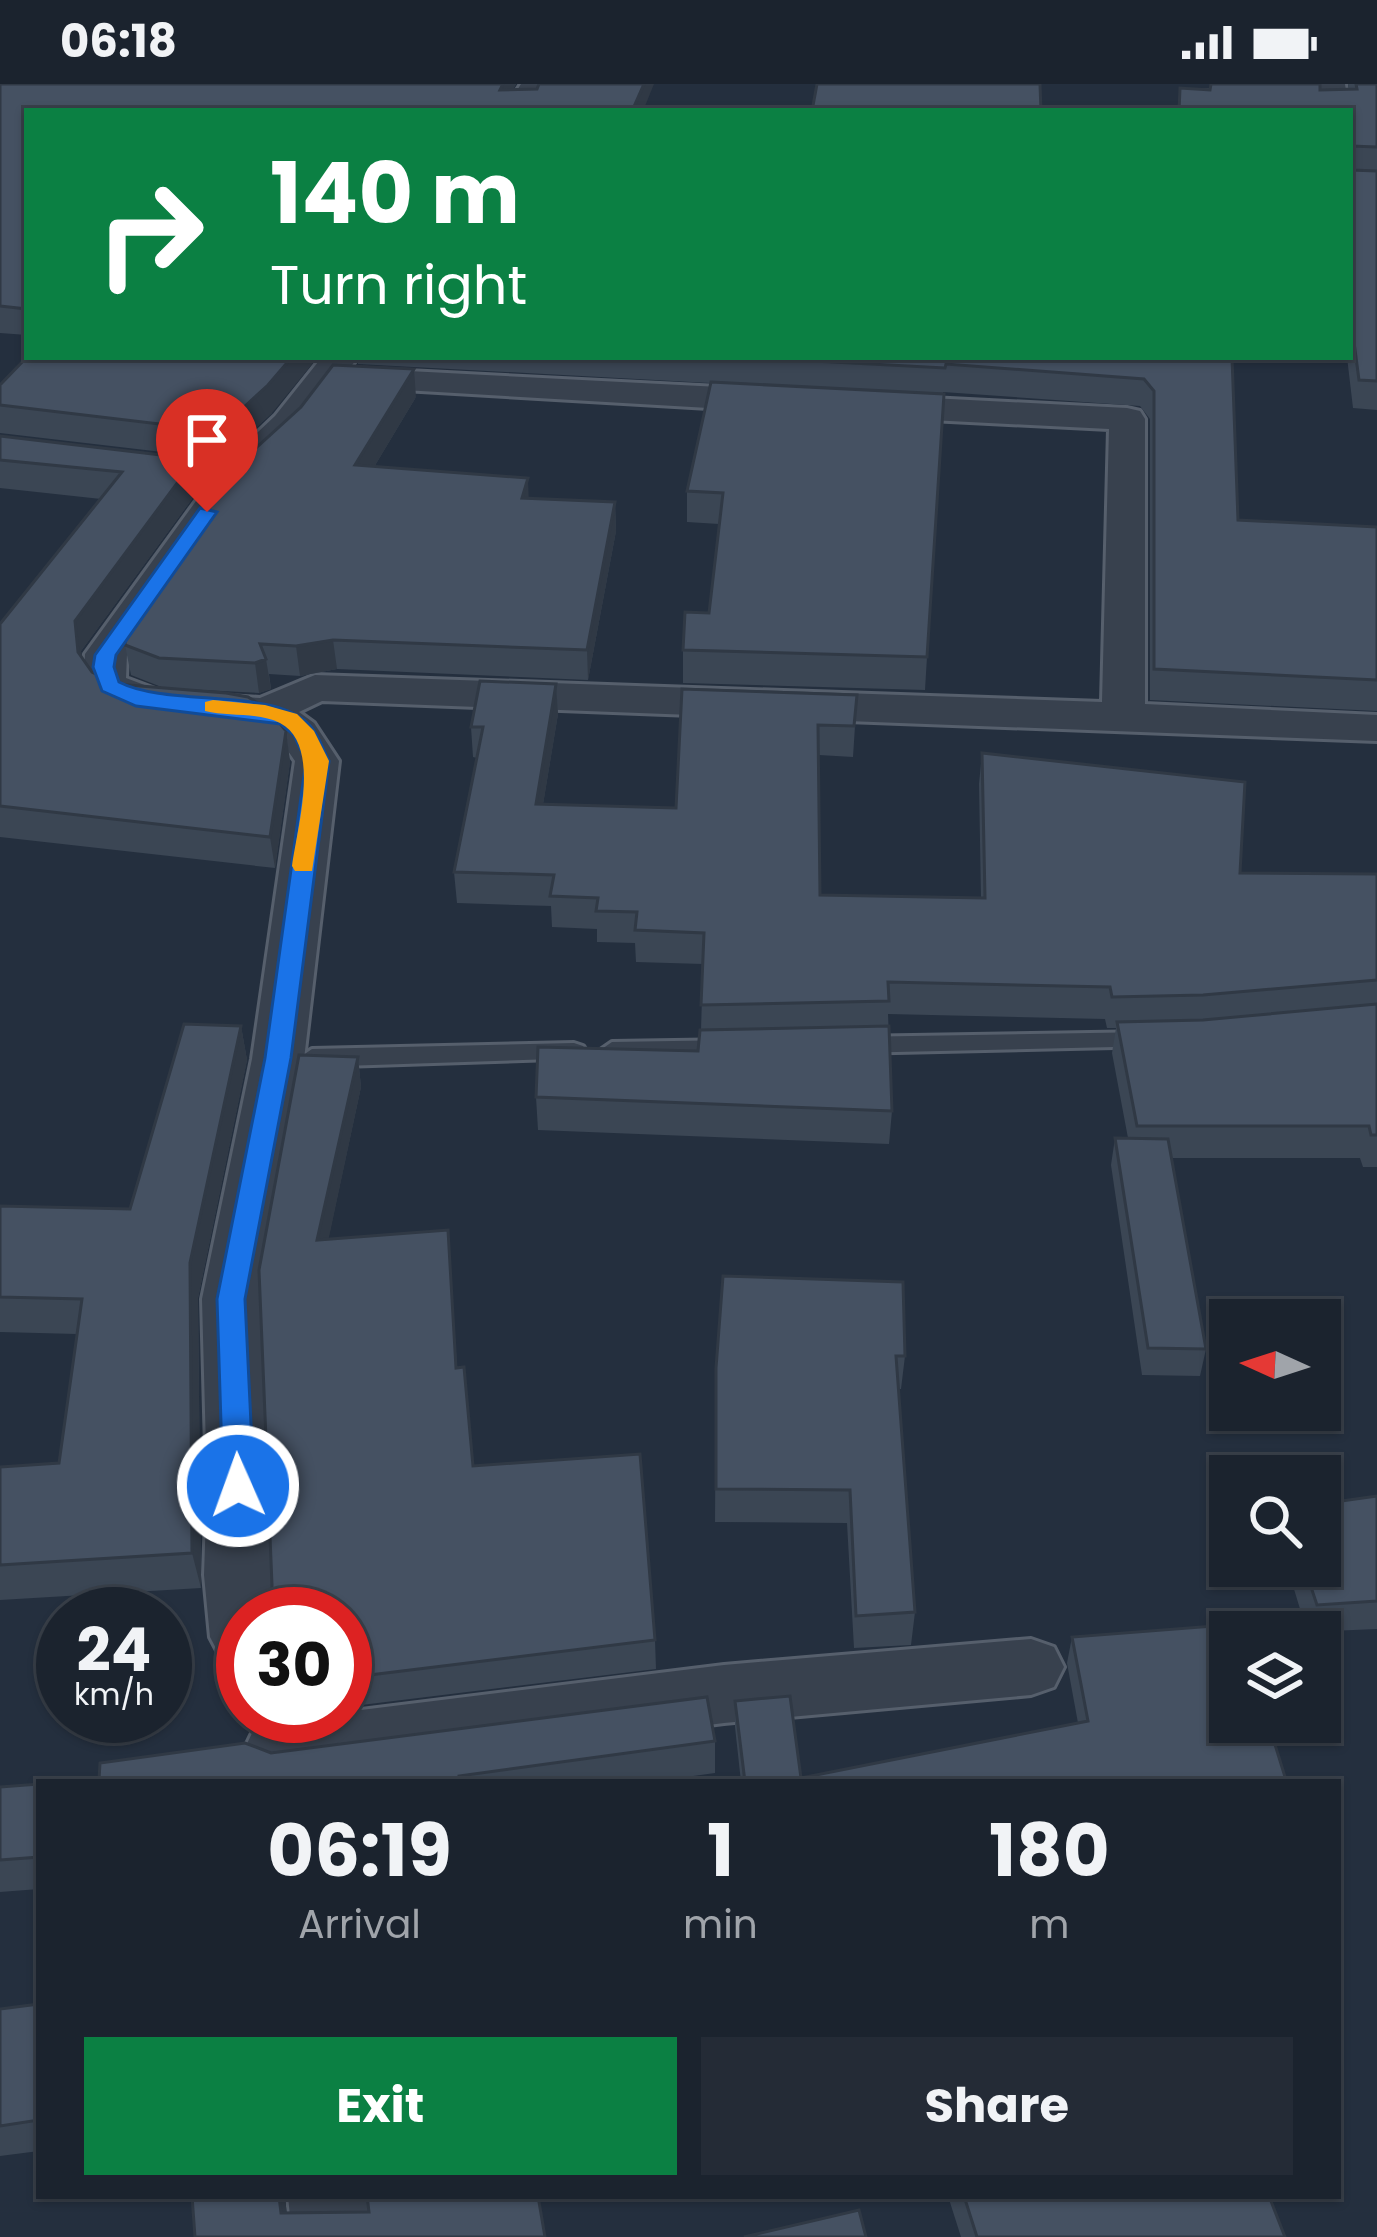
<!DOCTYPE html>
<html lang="en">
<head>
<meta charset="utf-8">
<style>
  body { margin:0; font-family:Poppins,sans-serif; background:#242b36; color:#f1f3f6; height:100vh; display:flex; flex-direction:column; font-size:45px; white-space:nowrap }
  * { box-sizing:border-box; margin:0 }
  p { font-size:39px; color:#a0a4aa }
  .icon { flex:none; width:66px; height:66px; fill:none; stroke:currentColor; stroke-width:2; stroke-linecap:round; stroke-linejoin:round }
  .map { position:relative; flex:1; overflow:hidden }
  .drawer { position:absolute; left:36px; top:1695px; width:1305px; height:420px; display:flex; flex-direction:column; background:#1b232e; border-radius:0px; box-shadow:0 3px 9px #0004,0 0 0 3px #39404a }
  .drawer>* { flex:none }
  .banner { position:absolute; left:24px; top:24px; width:1329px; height:252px; border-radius:0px; box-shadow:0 3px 9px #0004,0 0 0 3px #39404a; background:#0b8043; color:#fff; overflow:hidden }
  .needle { width:78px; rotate:273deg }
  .buttons { position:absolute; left:1209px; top:1215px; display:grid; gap:24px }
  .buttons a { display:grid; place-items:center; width:132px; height:132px; border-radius:0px; background:#1b232e; box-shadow:0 3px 9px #0004,0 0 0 3px #39404a; font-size:60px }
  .speed { position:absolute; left:36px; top:1503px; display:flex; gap:24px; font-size:60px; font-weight:700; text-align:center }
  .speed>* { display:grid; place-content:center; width:156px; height:156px; border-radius:50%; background:#1b232e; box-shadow:0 3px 9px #0004,0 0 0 3px #39404a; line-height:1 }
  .speed small { font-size:30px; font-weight:400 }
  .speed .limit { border:18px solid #d22; background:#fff; color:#111 }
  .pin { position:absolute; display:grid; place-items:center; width:102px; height:102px; color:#fff; margin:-123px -51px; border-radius:50% 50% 50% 0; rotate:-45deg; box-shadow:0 0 12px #0007 }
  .pin .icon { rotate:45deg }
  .me { position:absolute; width:132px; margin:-66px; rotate:358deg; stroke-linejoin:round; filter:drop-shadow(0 0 9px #0008) }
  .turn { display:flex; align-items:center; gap:42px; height:252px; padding:0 48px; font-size:54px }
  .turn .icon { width:156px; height:156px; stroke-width:2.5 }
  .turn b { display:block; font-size:84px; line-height:102px }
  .eta { display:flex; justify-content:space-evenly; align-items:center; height:204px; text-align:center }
  .eta b { font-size:72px; font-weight:700; line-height:84px }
  .cta { display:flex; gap:24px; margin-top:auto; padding:24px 48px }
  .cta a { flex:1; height:138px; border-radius:0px; background:#0b8043; color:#fff; font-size:48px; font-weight:700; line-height:138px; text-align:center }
  .cta a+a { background:#242b36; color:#f1f3f6 }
  .status { display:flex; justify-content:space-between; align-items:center; height:84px; padding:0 60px; background:#1b232e; direction:ltr }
  .status svg { height:33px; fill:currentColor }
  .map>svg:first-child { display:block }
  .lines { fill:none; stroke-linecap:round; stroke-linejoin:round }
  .lane-casing { stroke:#565f6c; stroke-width:6 }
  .street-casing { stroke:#565f6c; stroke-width:6 }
  .lane { fill:#38414e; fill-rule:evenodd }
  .street { fill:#38414e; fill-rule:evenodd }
  .wall { fill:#3b4654 }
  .shaded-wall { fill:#303945 }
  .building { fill:#455162; stroke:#303945; stroke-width:3 }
  .route { fill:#1a73e8; stroke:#114b97; stroke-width:3 }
  .slow { fill:#f59e0b }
</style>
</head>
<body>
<div class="status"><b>06:18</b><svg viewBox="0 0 49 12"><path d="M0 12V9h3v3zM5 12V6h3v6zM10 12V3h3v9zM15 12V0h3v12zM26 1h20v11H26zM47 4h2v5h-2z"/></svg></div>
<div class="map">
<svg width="1377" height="2153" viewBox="0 0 1377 2153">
  <rect width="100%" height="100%" fill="#242f3e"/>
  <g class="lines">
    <defs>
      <path id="lane" d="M1150,948L1163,956L1159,962L852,969L839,961L852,953Z
        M736,956L745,958L749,964L745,970L612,976L599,967L612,958Z
        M574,959L583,962L587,968L583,974L312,983L299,974L312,965Z"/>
      <path id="street" d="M521,0H549L534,27H504Z
        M1317,0H1345L1349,27H1319Z
        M322,273H358L350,284L777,306L790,309L795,317L790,325L777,328L336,302L301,348L246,400L127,570L126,594L163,608L260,614L315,591L1102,618L1109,345L872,333L859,330L854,322L859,314L872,311L1127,324L1140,327L1145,335V620L1377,631V657L322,617L299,628L314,639L339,677L304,975L260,1215L273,1530H243V1580L220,1572L210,1553L204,1491L207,1402L202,1215L252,975L295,677C284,661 273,646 254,639C202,622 80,659 85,570L220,384L275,332Z
        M1031,1555L1054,1563L1064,1583L1054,1603L1031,1611L724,1639L278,1696L254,1687L244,1666L254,1645L278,1636L345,1632V1628L724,1581Z
        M288,2112H366L372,2153H292Z"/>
    </defs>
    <use href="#lane" class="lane-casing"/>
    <use href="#street" class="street-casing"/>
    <use href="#lane" class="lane"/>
    <use href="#street" class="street"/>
  </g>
  <path class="wall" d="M0,0H516L513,5L654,0L27,27V251L0,249Z
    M1348,0H1377V326L1353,324L1347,273H1350V27H1177L1180,4L1349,5Z
    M358,273H1232L1238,436L1377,443V627L1150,616V335L1140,322L943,308L925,606L683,599V566L709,529L719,440L687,438V407L710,299L358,280Z
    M0,301L272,329L222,375L0,349Z
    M416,313L374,383L529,415L615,418L616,447L588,596L337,585L300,592L269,590L271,605L259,609L164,604L131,591L125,561Z
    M0,352L195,375L200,404L81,567L82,574L92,588L116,600L286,647L290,678L275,784L0,753V540L101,415L0,404Z
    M556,600L558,630L543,720L676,724L857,611L853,673L819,671L820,811L981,814L979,700L982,669L1240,789L1377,790V1083H1363L1360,1074H1172L1206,1265L1200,1292L1142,1291L1111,1081L1115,1054H1128L1112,969L1116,944H1107L1105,935L888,930L892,1027L889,1060L538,1046L536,1013L698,967L701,946L703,880L636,878L635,859L597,858V845L552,843L551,822L457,819L454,788L477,674L473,673L471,643Z
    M241,942L247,976L198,1214L201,1504L0,1516V1383L59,1379L77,1250L0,1248V1122L130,1125Z
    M358,973L361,1003L328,1156L448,1146L457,1283L473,1382L655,1556L656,1585L345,1623V1530L272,1501Z
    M905,1272L901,1305H898L915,1528L911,1561L854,1564L847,1439L715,1438L716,1284Z
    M1377,1412V1545L1307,1548L1287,1482H1320Z
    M1072,1553L1286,1696L1285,1698H741L735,1643V1617L801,1694L1078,1639L1067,1579Z
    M715,1657V1689L650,1698H57L99,1695L271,1669Z
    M39,1700V1805L0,1808V1703Z
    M39,1920V2067L0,2072V1925Z
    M948,2112H1269L1285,2153H961Z"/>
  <path class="shaded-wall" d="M503,0H516L503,27L500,6Z
    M644,0H654L643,27H632Z
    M292,273H318L272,329L222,375L218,347Z
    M414,285L416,313L358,410L355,381Z
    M195,375L200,404L81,567L84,598L78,568L75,537Z
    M528,394L529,423L522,414Z
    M615,418L616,447L588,596L587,566Z
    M333,556L337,585L300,592L296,562Z
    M266,575L271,605L259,609L255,579Z
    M556,600L558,630L538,751L536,720Z
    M286,647L290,678L275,784L270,753Z
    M241,942L247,976L198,1214L201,1504L192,1469L190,1179Z
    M358,973L361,1003L322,1186L317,1156Z
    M279,2112H285L289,2153L281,2129Z"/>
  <path class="building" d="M0,0H503L500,6L537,5L539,0H644L632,27H27V225L0,222Z
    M817,0H1040L1041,27H812Z
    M1211,0H1320V6L1357,5L1356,0H1377V63L1352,62V86L1377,87V297L1359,296L1352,243H1350V27H1179L1180,4L1210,6Z
    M27,273H292L268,301L218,347L0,321V301Z
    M741,273H1232L1238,436L1377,443V596L1154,585V307L1144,295L946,280L945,284Z
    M333,281L414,285L355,381L528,394L522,414L615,418L587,566L333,556L296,562L260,560L266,575L255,579L159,574L125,561L126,542L245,374L301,323Z
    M711,298L944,310L927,573L683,566L685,528L709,529L723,409L687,407Z
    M0,352L195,375L75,537L78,568L92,588L116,600L226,609L248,613L270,627L286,647L270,753L0,722V540L122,388L0,376Z
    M480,597L556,600L536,720L676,724L682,605L857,611L854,642L818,641L820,811L985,814L982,669L1245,698L1240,789L1377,790V896L1203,911L1112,913L1110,903L888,898L889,917L701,921L704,849L635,846L637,828L596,827L598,814L550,812L554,791L454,788L483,643H471Z
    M1377,920V1051H1371L1369,1042H1137L1117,938L1203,936Z
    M184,940L241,942L190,1179L192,1469L0,1481V1383L59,1379L82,1215L0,1213V1122L130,1125Z
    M889,942L892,1027L536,1013L538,963L698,967L700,946Z
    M299,971L358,973L317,1156L448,1146L456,1284L464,1283L473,1382L640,1370L655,1556L345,1594V1530H271L272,1501L259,1186Z
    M1115,1054L1168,1055L1206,1265L1148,1264Z
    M723,1192L903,1198L905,1272H896L915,1528L856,1532L850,1406L716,1405V1284Z
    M1377,1412V1517L1317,1521L1304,1482H1320V1420Z
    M1239,1540L1241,1548H1230V1638H1268L1286,1696L1262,1698H745L735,1617L790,1612L801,1694L1088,1637L1072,1553Z
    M707,1613L715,1657L459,1692V1698H57L99,1695L100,1679L245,1659L271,1669Z
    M39,1700V1773L0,1776V1703Z
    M39,1920V2036L0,2042V1925Z
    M192,2112H279L281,2129L369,2128L367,2112H538L545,2153H195Z
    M964,2112H1269L1285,2153H977Z
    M859,2126L866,2153H744Z"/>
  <path class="route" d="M200,424L217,428L116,571L114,583L119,598C169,624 277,602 311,643C319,652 323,666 329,677L291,974L245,1215L254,1402L250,1410L238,1414L227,1410L223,1402L217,1215L265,974L306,677L294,651L281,640L136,622L102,607L93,583L95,571Z"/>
  <path class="slow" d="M213,616L265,621L297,630L314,647L329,677L312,787H295L292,782C297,744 322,661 280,639C258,628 229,633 205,627V618Z"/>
</svg>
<div class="buttons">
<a><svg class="needle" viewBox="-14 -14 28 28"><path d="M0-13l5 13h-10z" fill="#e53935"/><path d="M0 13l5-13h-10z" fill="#a0a4aa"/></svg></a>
<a><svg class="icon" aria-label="search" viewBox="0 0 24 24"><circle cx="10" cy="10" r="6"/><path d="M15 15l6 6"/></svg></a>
<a><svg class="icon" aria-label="layers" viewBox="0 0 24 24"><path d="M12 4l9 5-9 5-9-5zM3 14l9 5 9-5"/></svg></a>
</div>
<div class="speed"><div>24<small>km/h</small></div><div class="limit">30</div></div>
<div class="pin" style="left:207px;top:428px;background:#d93025"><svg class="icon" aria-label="arrive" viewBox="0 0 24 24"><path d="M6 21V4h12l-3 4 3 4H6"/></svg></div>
<svg class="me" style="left:238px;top:1402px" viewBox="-20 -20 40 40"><circle r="17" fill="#1a73e8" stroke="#fff" stroke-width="3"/><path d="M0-11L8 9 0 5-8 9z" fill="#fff"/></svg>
<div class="banner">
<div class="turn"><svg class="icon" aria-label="right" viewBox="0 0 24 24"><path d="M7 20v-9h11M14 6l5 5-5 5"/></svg><div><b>140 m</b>Turn right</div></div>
</div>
<section class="drawer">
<div class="eta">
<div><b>06:19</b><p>Arrival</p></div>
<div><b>1</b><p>min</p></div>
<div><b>180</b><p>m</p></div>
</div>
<div class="cta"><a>Exit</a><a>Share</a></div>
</section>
</div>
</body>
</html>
